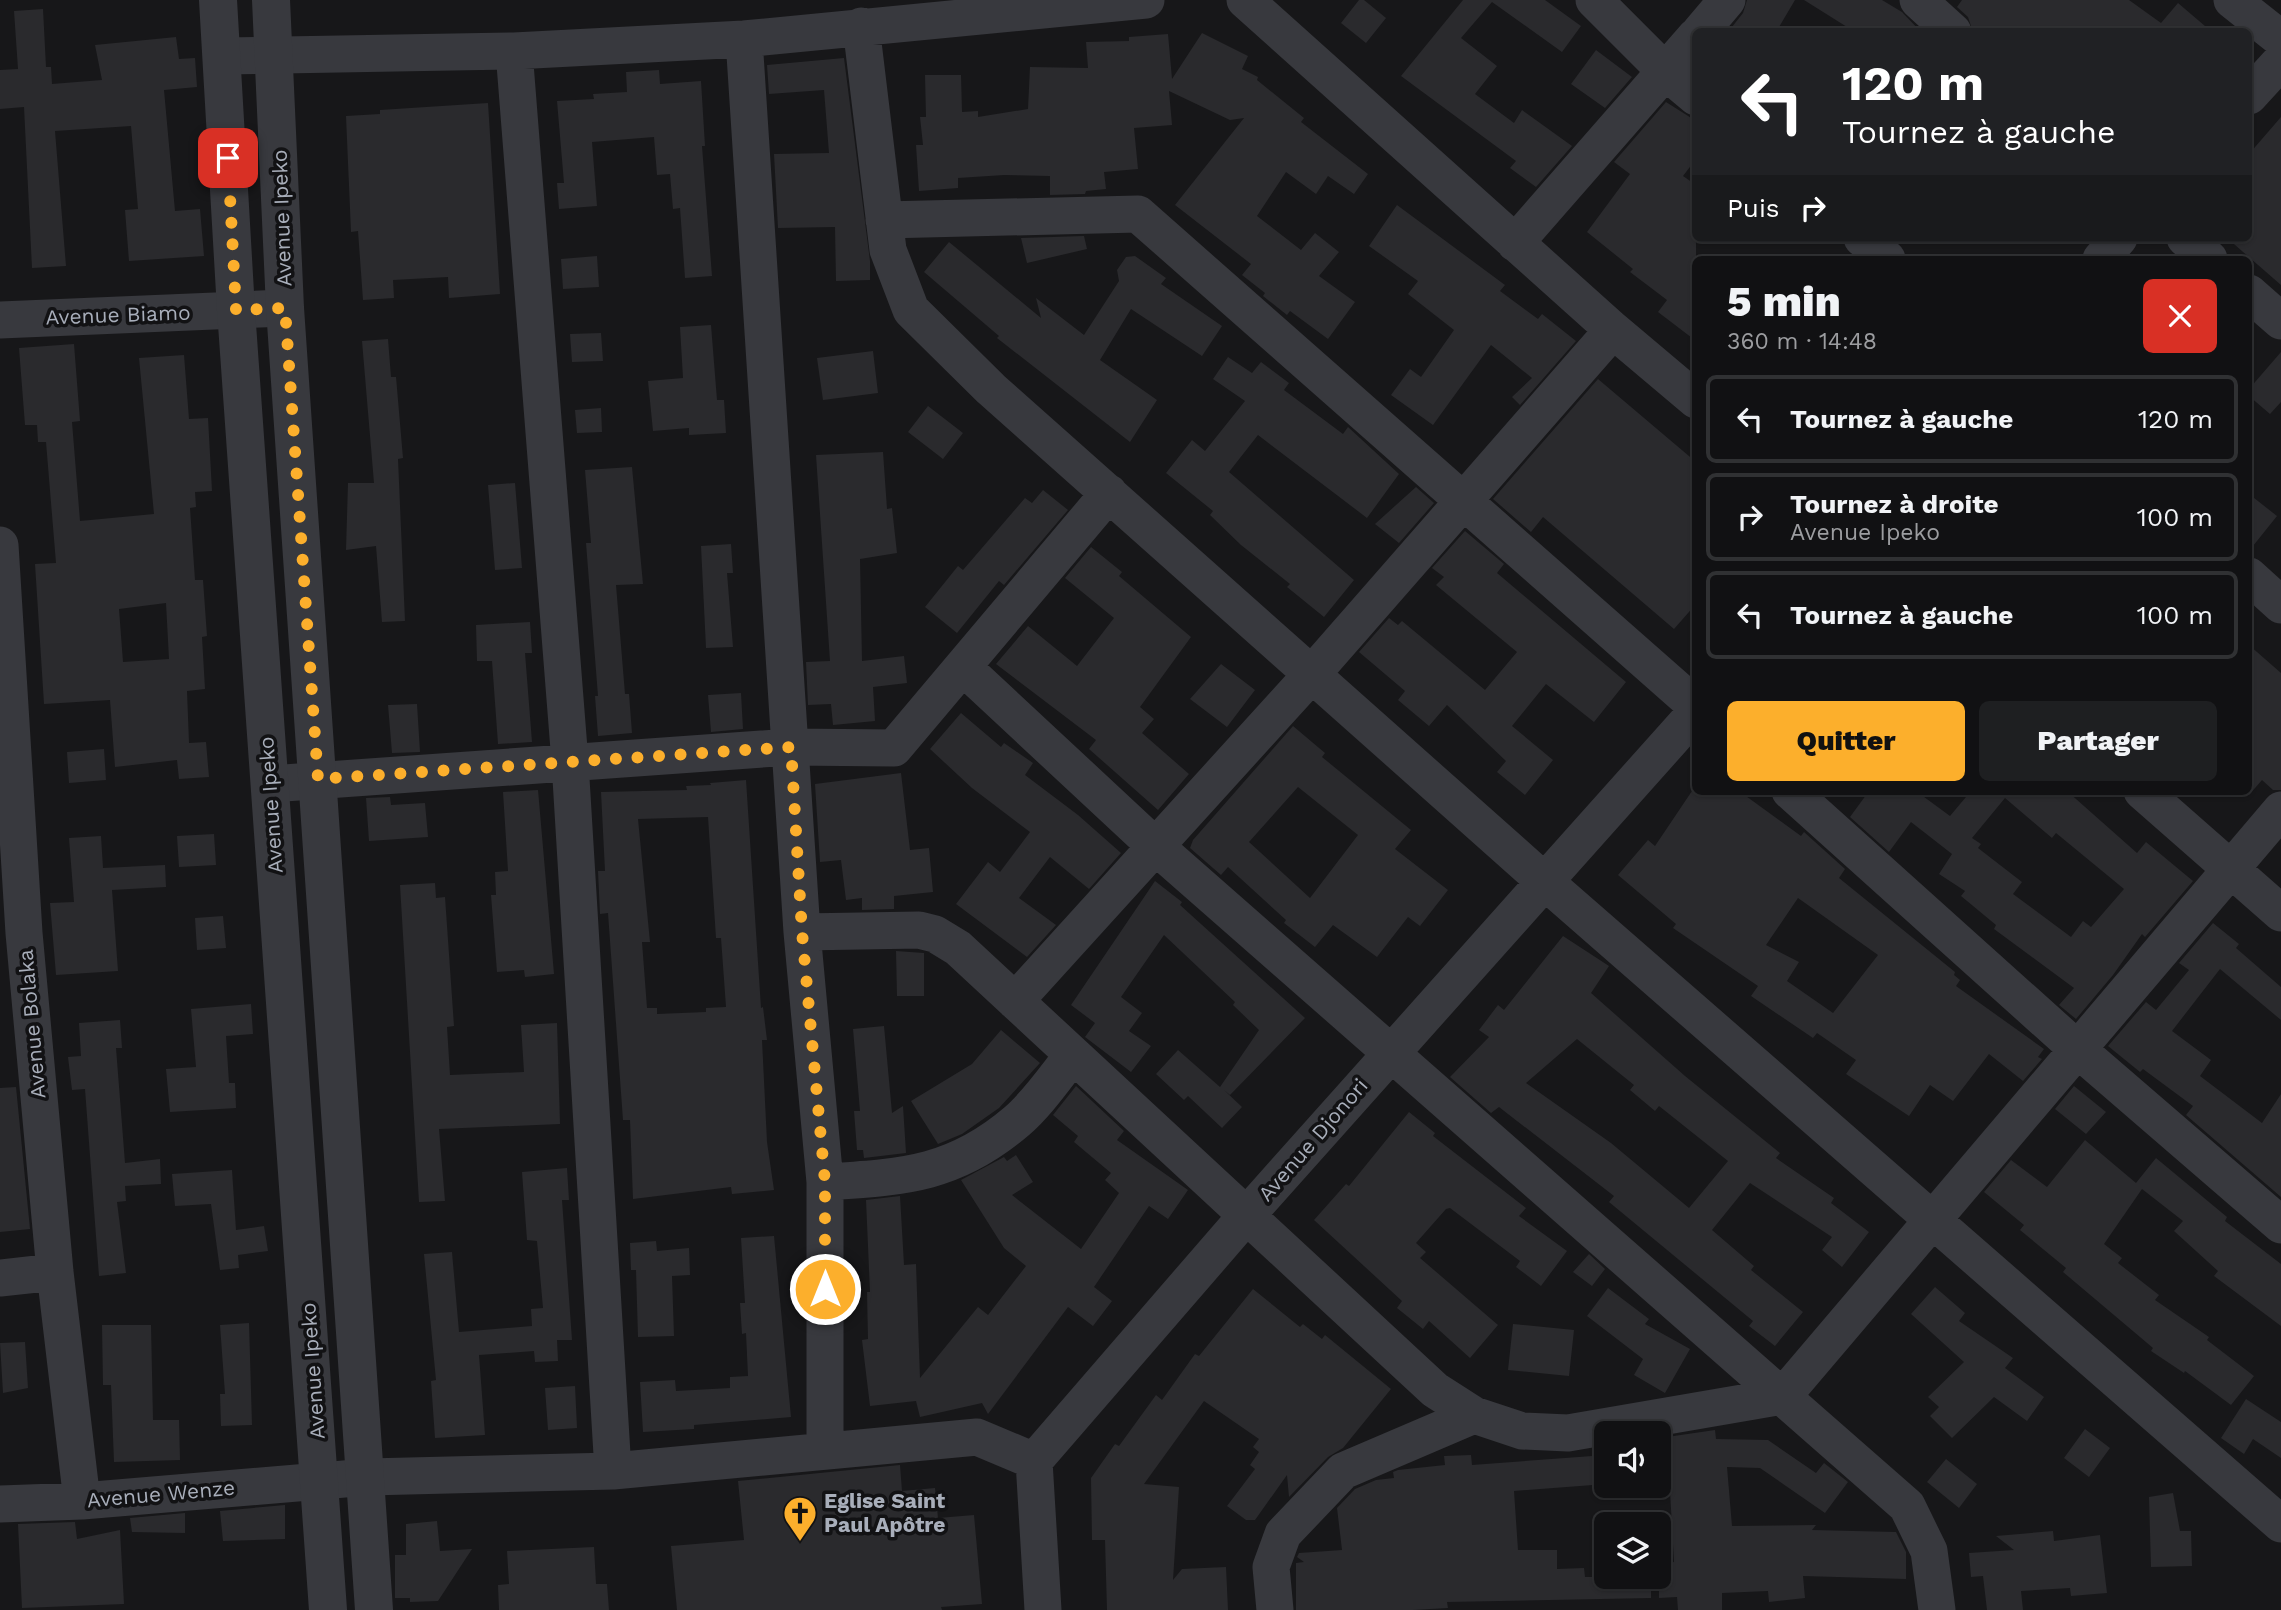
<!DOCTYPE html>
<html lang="fr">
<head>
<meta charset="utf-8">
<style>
  body { margin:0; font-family:"Work Sans",sans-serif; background:#1e1f21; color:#f1f3f6; height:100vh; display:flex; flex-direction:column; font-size:26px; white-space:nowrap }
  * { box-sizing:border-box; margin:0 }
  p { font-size:23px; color:#9c9da0 }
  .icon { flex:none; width:38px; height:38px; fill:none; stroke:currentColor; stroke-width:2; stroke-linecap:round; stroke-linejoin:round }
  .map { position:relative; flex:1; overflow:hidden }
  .drawer { position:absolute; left:1692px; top:256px; width:560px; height:539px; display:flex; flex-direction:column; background:#111113; border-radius:10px; box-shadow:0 2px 5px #0004,0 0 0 2px #303133 }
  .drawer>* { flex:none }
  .top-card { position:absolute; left:1692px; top:28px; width:560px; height:214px; border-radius:10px; box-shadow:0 2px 5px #0004,0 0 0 2px #303133; background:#202124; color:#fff; overflow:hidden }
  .tools { position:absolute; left:1594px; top:1421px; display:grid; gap:14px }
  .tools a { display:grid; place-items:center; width:77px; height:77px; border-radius:10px; background:#111113; box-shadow:0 2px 5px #0004,0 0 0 2px #303133; font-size:35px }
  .pin { position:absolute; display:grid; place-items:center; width:60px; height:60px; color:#fff; margin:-30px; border-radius:14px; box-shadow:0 4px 10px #0006 }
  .me { position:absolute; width:77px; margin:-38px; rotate:0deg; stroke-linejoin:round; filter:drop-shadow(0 0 5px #0008) }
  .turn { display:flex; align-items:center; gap:24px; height:147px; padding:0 35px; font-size:32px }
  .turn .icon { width:91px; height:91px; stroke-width:2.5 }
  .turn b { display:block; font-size:49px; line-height:60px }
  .then { display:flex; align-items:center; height:66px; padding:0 35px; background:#0003; gap:14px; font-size:26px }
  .round { display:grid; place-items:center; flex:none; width:74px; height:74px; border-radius:10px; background:#1e1f21 }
  .overview { display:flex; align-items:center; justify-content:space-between; height:119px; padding:0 35px }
  h1 { font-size:42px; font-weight:800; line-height:52px }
  .action { display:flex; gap:14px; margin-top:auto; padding:14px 35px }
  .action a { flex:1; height:80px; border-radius:10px; background:#fcaf2c; color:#111; font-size:28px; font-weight:800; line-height:80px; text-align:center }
  .action a+a { background:#1e1f21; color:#f1f3f6 }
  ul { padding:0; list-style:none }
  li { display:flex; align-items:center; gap:21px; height:88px; margin:0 14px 10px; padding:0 21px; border:4px solid #303133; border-radius:10px }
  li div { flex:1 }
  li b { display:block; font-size:26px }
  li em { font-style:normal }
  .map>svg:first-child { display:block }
  .building { fill:#2a2a2d; fill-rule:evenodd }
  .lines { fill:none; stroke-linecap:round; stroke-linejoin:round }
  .minor { stroke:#38393e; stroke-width:37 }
  .tertiary { stroke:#38393e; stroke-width:38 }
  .route { stroke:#fcaf2c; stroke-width:12; stroke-dasharray:0 21.6 }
  .labels { text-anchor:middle; stroke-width:7; stroke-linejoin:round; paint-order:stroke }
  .street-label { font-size:21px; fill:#a8aeba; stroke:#121214 }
  .poi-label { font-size:21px; font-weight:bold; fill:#a8aeba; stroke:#121214; text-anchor:start }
</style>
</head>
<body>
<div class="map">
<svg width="2281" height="1610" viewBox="0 0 2281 1610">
  <rect width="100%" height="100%" fill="#171719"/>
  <path class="building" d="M1359,0H1364L1386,18L1366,43L1341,23Z
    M1463,0H1545L1581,26L1562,52L1492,2L1461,38L1497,66L1475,94L1514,123L1522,110L1572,146L1536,187L1510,168L1516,161L1401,76Z
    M1747,0H1795L1776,32H1728L1743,13Z
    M1804,0H1882L1902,12L1921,32H1855Z
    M1962,0H2129L2161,23L2178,3L2212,32H1973L1968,17L1957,7Z
    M43,9L46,67H51L52,84L102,80L95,45L176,37L179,59L195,58L197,87L164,90L175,211L200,209L204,256L129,261L125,210L138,209L131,126L55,131L66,266L32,268L24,107L0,109V70L18,69L14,11Z
    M1202,33L1248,56L1242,69L1258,77L1257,80L1304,118L1301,122L1368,174L1354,194L1328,176L1316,194L1286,172L1257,216L1301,250L1315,233L1339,252L1319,276L1355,302L1328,339L1290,311L1287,315L1263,296L1265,293L1242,275L1251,264L1175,205L1244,118L1230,120L1169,91L1172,125L1134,128L1138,169L1104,172L1106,189L1086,191L1085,194L1050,195V176L1004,175L958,178V188L919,191L916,145H923L920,117H926L925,75H961L962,112L978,111V117L1028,109L1030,67L1088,68L1086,42L1129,41V37L1168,34L1172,79Z
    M1596,50L1632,77L1605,108L1571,84Z
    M844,58L870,261V280L836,281L835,227L778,228L774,154L829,153L824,90L769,94L767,65Z
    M659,70L660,84L701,81L705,146H702L712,276L685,278L680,208L673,209L670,174L657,175L654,137L592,142L597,206L559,209L557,183H564L557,101L594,99L593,94L627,92L626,72Z
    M1666,102L1696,121V159L1683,176L1696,185V341L1658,312L1667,300L1630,272L1633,269L1587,232L1630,174L1614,162Z
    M488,103L500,294L449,298L448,277L393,280L394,298L363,300L358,231L351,232L346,116L380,114V110Z
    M2281,117V285L2227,238H2249V154Z
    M1397,205L1505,285L1500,291L1538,319L1542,314L1576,341L1520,405L1512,397L1532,378L1491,345L1433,425L1391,395L1410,369L1421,377L1454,330L1408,294L1418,281L1369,246Z
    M1084,236L1087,249L1027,263L1021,238Z
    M949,242L1041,318L1036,298L1084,335L1119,281L1117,270L1126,257L1135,256L1166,278L1161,284L1222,326L1202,356L1131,309L1100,360L1157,400L1130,442L997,338L999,336L924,272Z
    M597,256L599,287L563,289L561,259Z
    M711,325L717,400H724L726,433L689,435V428L653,431L648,381L683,378L680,327Z
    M601,333L603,361L572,362L570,334Z
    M388,339L391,377H396L403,458L398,459L405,621L382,622L376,546L346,550L348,483H374L362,341Z
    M74,344L80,421L72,422L80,521L154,514L139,358L184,355L189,419L208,418L212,491L195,492L196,507L190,508L195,580H203L207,636L202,637L205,689L187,691L189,743L206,742L209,777L179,779L177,760L115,767L110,700L44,704L35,564L56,563L46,442H38L37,425H25L19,348ZM166,603L169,659L123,662L119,609Z
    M873,351L878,393L823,400L817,358Z
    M2281,352V402L2270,414L2249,396V389Z
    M1228,357L1252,373L1261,362L1289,383L1284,390L1343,434L1348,427L1399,474L1367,518L1258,435L1229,472L1354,580L1324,617L1287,587L1290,584L1241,545L1210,515L1213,511L1166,473L1192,440L1205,451L1245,401L1213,379Z
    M1598,379L1696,462V604L1674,629L1543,517L1531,532L1493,499Z
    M928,406L963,433L943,459L908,432Z
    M601,408L602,432L577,433L575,410Z
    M883,452L887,509L892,508L897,553L860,559L862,661L904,656L907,683L873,687L875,721L833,725L831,704L808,705L806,662L830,661L816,455Z
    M632,467L643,584L616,585L625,694H629L632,733L598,736L595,696H598L586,543H591L585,470Z
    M515,483L522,568L495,570L488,485Z
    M1416,487L1434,503L1399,543L1375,524Z
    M1043,490L1068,510L1004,585L999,581L957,633L925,607L958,566L963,570L1025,498L1032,503Z
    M2249,494L2277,516L2249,551Z
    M1465,531L1504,564L1497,573L1626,682L1594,722L1546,684L1512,726L1553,760L1525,795L1497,772L1506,761L1447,705L1429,726L1398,700L1405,691L1359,652L1389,618L1398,625L1402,621L1485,690L1517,652L1436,585L1444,577L1432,568Z
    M731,544L733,573H727L733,647L706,648L701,546Z
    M1091,547L1122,572L1119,576L1191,637L1140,707L1154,719L1142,733L1189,774L1158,810L1089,749L1096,740L996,664L1028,626L1077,666L1114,618L1065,578Z
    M530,622L532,653H525L532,742L498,744L492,661H477L476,625Z
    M2249,645L2281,673V790H2273L2262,780L2249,795Z
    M1221,664L1255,690L1227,727L1190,699Z
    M741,693L743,729L711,732L708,695Z
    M417,704L420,752L392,753L388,705Z
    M961,713L1001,747L1004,743L1033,763L1025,775L1078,815L1121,853L1089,889L1050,857L1019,898L1056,925L1027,957L956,904L988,862L1000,872L1030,832L972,788L930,749Z
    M1293,726L1325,753L1322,757L1411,830L1395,849L1448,890L1420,926L1408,917L1377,957L1333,925L1315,947L1284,923L1286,920L1228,867L1221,875L1190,848L1193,840ZM1298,787L1358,835L1310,898L1249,842Z
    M104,749L106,780L69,783L67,752Z
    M901,773L910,850L929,848L933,892L894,896V909L862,910V898L846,900L841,860L820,862L815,784Z
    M746,780L761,1008L763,1007L767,1040H762L767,1142L774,1190L732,1194L731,1187L633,1199L630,1120H623L608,913L600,914L598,871H605L601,792L687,790L686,786L711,785L710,783ZM708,817L716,938H721L726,1007L706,1008V1012L657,1014V1008H647L642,942H650L638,819Z
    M538,790L554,974L525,977L524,970L497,972L491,895H496L495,872L508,871L503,792Z
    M1692,791H1739L1801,836L1804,832L1845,869L1839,878L1955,972L1954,975L1960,980L1956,986L2044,1049L2038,1057L2042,1059L2023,1081L1989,1054L1953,1101L1930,1085L1909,1116L1846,1074L1856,1060L1817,1033L1813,1038L1751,996L1758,986L1673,928L1676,924L1618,875L1648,840L1655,846ZM1798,898L1878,955L1833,1013L1787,981L1799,962L1766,945Z
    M1869,791H1916L1950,816L1971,791H2067L2137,853L2146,842L2193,881L2145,937L2142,934L2113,975L2076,1019L2059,1005L2074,988L1994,929L1996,925L1961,896L1965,891L1939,874L1952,854L1911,822L1889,852L1850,817ZM2005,798L2052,838L2056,833L2124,889L2091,927L2083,921L2071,937L2013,894L2022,882L1978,848L1981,844L1972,838Z
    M390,797L391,805L425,803L428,837L369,841L366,798Z
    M214,834L216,865L179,867L177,836Z
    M101,836L103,868L165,865L166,887L112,890L118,971L56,975L50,903L74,902L69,838Z
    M1155,881L1182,902L1180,905L1305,1018L1230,1095L1224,1090L1242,1107L1222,1128L1188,1096L1184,1100L1156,1074L1178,1050L1220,1087L1259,1030L1233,1005L1235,1002L1164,935L1121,997L1142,1013L1129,1031L1151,1046L1131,1072L1085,1037L1095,1023L1071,1005Z
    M435,883L436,898L445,897L454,1026L447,1027L450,1075L524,1072L521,1025L557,1023L560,1124L439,1129L445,1201L419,1202L400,885Z
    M223,916L226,948L197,950L195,918Z
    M2213,923L2239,944L2236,948L2281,987V1020L2220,969L2172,1031L2211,1060L2200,1076L2262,1123L2281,1094V1197L2186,1115L2193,1106L2143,1069L2140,1072L2108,1046L2146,1002L2156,1010L2189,970L2179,963Z
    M1563,936L1609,966L1591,993L1685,1076L1780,1153L1776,1158L1834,1198L1831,1203L1869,1232L1842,1267L1822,1250L1832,1237L1750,1183L1712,1230L1754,1266L1751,1270L1803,1312L1775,1346L1749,1326L1753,1321L1609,1202L1614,1196L1499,1107L1491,1113L1450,1077L1489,1037L1479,1030L1498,1005L1504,1010ZM1577,1039L1634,1085L1630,1090L1655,1111L1659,1106L1728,1161L1689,1208L1611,1143L1526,1083Z
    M896,951L924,953V996H897Z
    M251,1004L253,1034L226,1036L229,1083H235L236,1108L170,1112L166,1069L196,1067L191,1009Z
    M120,1020L122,1048H116L125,1163L160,1159L161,1184L125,1186L126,1201L117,1202L126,1273L99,1276L85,1089L72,1090L68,1057L81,1056L79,1023Z
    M884,1026L892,1113L903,1106L906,1153L864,1158L863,1150H857L854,1111H860L853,1029Z
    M1001,1030L1040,1063L999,1108L962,1134L938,1144L911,1101L972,1064Z
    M1076,1086L1124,1131L1117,1140L1188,1190L1168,1219L1149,1206L1094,1287L1112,1301L1093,1326L1068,1307L988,1414L982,1403L920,1417L916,1401L870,1406L862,1340L868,1339L867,1292H870L866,1200L900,1196L904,1265L916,1264L920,1378L978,1307L988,1315L1026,1266L1004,1248L961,1180L1004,1157L1007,1161L1016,1155L1033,1182L1012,1195L1081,1249L1119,1193L1105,1180L1111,1173L1074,1142L1078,1136L1053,1115Z
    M2074,1086L2106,1112L2086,1134L2055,1109Z
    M16,1087L30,1229L0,1232V1088Z
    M1409,1112L1435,1133L1433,1136L1526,1208L1519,1216L1567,1251L1541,1286L1516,1267L1520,1261L1450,1208L1446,1209L1416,1243L1426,1252L1420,1258L1498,1325L1470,1358L1429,1321L1423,1329L1397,1308L1402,1301L1314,1220L1346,1184L1349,1186Z
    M2085,1140L2136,1183L2156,1158L2227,1217L2225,1221L2281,1264V1326L2214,1276L2218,1271L2174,1231L2183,1221L2142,1189L2104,1244L2122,1258L2118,1263L2159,1295L2155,1300L2209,1337L2207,1340L2254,1376L2231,1405L2185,1371L2184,1373L2151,1351L2153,1348L2063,1272L2066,1268L2020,1230L2024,1225L1984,1192L2011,1160L2047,1187Z
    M567,1168L569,1200H562L572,1340H557L558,1361L535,1362L534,1351L479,1355L485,1435L435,1438L431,1381L436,1380L424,1254L452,1252L459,1332L532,1326L531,1309L543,1308L537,1241L527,1240L522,1172Z
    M232,1170L236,1230L264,1226L268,1251L238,1255L239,1268L220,1270L211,1204L175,1206L172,1174Z
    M774,1236L791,1417L694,1425V1429L643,1432L640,1382L675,1380L676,1391L730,1388V1377L748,1376L746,1333L742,1334L740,1303H745L741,1238Z
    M656,1241L657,1251L689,1248L690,1275L672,1276L674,1336L638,1337L636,1270H631L630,1243Z
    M1589,1254L1605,1269L1592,1286L1573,1272Z
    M1935,1287L1965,1313L1959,1321L2013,1358L2005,1368L2044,1397L2027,1421L1994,1397L1952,1438L1930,1416L1939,1407L1928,1397L1964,1362L1911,1314Z
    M1608,1288L1649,1319L1645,1324L1690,1349L1665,1393L1634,1375L1643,1359L1587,1316Z
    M1253,1289L1300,1327L1303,1324L1322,1339L1325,1335L1391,1389L1343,1448L1328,1457L1289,1497L1287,1475L1255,1520H1246L1227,1506L1255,1469L1250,1465L1259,1452L1253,1447L1259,1439L1204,1401L1144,1484L1179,1487L1173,1580L1182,1569L1226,1567L1228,1610H1107L1105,1540H1092L1091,1478L1115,1444L1119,1446L1156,1395L1162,1400L1195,1354L1199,1356Z
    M249,1323L252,1425L221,1426L220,1394H225L220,1325Z
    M1513,1324L1574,1330L1569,1376L1508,1370Z
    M102,1325H151L153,1420H179L180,1460L114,1462L111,1385H103Z
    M25,1342L28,1388L3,1393L0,1343Z
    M575,1386L577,1428L548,1430L545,1388Z
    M2246,1399L2281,1422V1458L2253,1439L2244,1454L2221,1438Z
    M2085,1429L2110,1448L2089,1477L2064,1458Z
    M1715,1430L1716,1439L1768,1440L1816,1473L1824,1463L1848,1482L1825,1513L1760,1468L1727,1467L1732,1526L1816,1525L1812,1530L1896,1532L1906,1552V1579L1803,1576L1805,1598L1769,1602L1768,1591L1722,1593V1610H1678L1677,1597L1659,1598V1563L1674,1562L1667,1437Z
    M1471,1455L1472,1465L1606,1455V1484L1514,1491L1518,1550H1557V1569L1584,1568L1585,1577H1651V1598L1447,1602L1448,1608L1413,1610H1296V1563L1304,1562L1297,1557L1299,1553L1342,1550L1337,1508L1355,1489L1376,1480L1394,1478L1393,1472L1398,1470L1445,1465L1444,1456Z
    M1946,1459L1977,1484L1959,1508L1927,1482Z
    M900,1465L902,1491L935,1488L938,1518L974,1515L982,1604L941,1607L942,1610H677L671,1546L744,1540L738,1481Z
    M2173,1493L2180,1531H2191L2192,1566L2151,1567L2149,1497Z
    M285,1505V1539L223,1541L220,1511Z
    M185,1513V1533L132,1532L130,1518Z
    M437,1521L440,1551L472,1549L438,1601L410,1602V1598H395V1555H406V1524Z
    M75,1522L77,1539L120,1530L124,1604L22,1608L18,1524Z
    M2053,1531L2054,1541L2100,1535L2107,1593L2071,1596L2070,1588L2021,1591L2023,1610H1987L1983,1576L1971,1577L1969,1553L2014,1550L1996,1536Z
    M594,1547L596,1584H607L609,1610H499L498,1585L509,1584L507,1551Z"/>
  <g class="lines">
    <path class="minor" d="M1245,0L1613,330L1696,400
      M1594,0L1665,71L1696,97
      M1918,0L1953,32
      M2232,0L2281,39
      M861,26L888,250L911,310L991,389L1543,880L2281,1524
      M1700,32L1727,0
      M744,39L802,932L825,1182V1450
      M514,51L570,762L613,1471
      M223,56L514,51L744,39L1146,0
      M2249,96L2281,61
      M884,220L1138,214L1696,706
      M1862,238L1887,259
      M2185,238L2209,259
      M1515,243L1696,36
      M2101,259L2119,238
      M2249,293L2281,321
      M0,320L285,308
      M0,545L24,933L55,1272L82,1501
      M2249,576L2281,605
      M964,668L1154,845L1907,1506L1929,1551L1937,1610
      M270,784L791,747L894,748L1109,493
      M1790,791L2076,1048L2281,1225
      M2142,791L2281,913
      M802,932L919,930L935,934L958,948L1435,1390L1474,1415L1522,1431L1568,1433L1783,1396L2281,810
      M1015,1001L1312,674L1613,330
      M825,1182C903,1177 954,1175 1017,1121C1038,1103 1056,1076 1073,1055
      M0,1278L55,1272
      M0,1504L82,1501L368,1477L613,1471L977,1437L1034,1461
      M1043,1610L1034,1461L1246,1216L1696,712
      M1275,1610L1271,1567L1283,1534L1343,1471L1474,1415"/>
    <path class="tertiary" d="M218,0L236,310L328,1610
      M271,0L285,308L374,1610"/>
  </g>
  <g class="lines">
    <path class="route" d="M228,158L236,310L285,308L318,779L791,747L802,932L825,1182V1289"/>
  </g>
  <defs>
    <symbol id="church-pin" viewBox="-11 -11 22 30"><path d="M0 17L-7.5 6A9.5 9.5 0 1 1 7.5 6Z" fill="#fcaf2c" stroke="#121214"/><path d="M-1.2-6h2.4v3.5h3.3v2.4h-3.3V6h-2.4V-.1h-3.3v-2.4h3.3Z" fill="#111"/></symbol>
  </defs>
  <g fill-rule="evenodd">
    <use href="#church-pin" x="781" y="1494" width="38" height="52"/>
  </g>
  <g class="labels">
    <g class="street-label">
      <text transform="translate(282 218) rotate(-92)" y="7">Avenue Ipeko</text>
      <text transform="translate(118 315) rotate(-2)" y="7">Avenue Biamo</text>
      <text transform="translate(271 805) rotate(-94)" y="7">Avenue Ipeko</text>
      <text transform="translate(32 1024) rotate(-95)" y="7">Avenue Bolaka</text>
      <text transform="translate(1313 1140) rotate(-49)" y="7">Avenue Djonori</text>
      <text transform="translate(313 1371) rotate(-94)" y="7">Avenue Ipeko</text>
      <text transform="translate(161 1494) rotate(-5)" y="7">Avenue Wenze</text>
    </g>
    <g class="poi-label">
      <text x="824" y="1508">Eglise Saint<tspan x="824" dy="24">Paul Apôtre</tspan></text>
    </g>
  </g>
</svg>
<div class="tools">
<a><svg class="icon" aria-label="sound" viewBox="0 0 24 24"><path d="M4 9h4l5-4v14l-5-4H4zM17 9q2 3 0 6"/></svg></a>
<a><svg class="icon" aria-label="layers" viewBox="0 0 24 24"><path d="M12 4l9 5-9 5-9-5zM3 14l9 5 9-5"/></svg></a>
</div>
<div class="pin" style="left:228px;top:158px;background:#d93025"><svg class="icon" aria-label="arrive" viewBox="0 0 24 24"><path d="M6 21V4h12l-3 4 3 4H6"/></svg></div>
<svg class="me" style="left:825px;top:1289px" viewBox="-20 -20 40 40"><circle r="17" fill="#fcaf2c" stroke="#fff" stroke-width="3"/><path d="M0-11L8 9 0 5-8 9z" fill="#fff"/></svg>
<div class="top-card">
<div class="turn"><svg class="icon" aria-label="left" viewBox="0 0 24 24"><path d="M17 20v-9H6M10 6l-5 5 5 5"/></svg><div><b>120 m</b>Tournez à gauche</div></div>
<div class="then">Puis<svg class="icon" aria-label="right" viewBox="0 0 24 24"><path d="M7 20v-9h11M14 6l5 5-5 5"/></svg></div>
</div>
<section class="drawer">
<div class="overview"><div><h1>5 min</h1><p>360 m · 14:48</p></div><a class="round" style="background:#d93025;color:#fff"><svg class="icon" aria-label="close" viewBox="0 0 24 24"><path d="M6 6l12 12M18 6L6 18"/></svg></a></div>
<ul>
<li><svg class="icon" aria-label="left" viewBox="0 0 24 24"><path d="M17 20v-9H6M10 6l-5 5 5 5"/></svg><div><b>Tournez à gauche</b></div><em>120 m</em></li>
<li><svg class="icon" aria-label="right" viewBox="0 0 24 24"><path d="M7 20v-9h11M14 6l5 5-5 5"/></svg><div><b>Tournez à droite</b><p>Avenue Ipeko</p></div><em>100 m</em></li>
<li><svg class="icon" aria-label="left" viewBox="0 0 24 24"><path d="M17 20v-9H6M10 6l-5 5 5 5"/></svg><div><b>Tournez à gauche</b></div><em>100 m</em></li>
</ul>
<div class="action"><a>Quitter</a><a>Partager</a></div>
</section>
</div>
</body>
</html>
